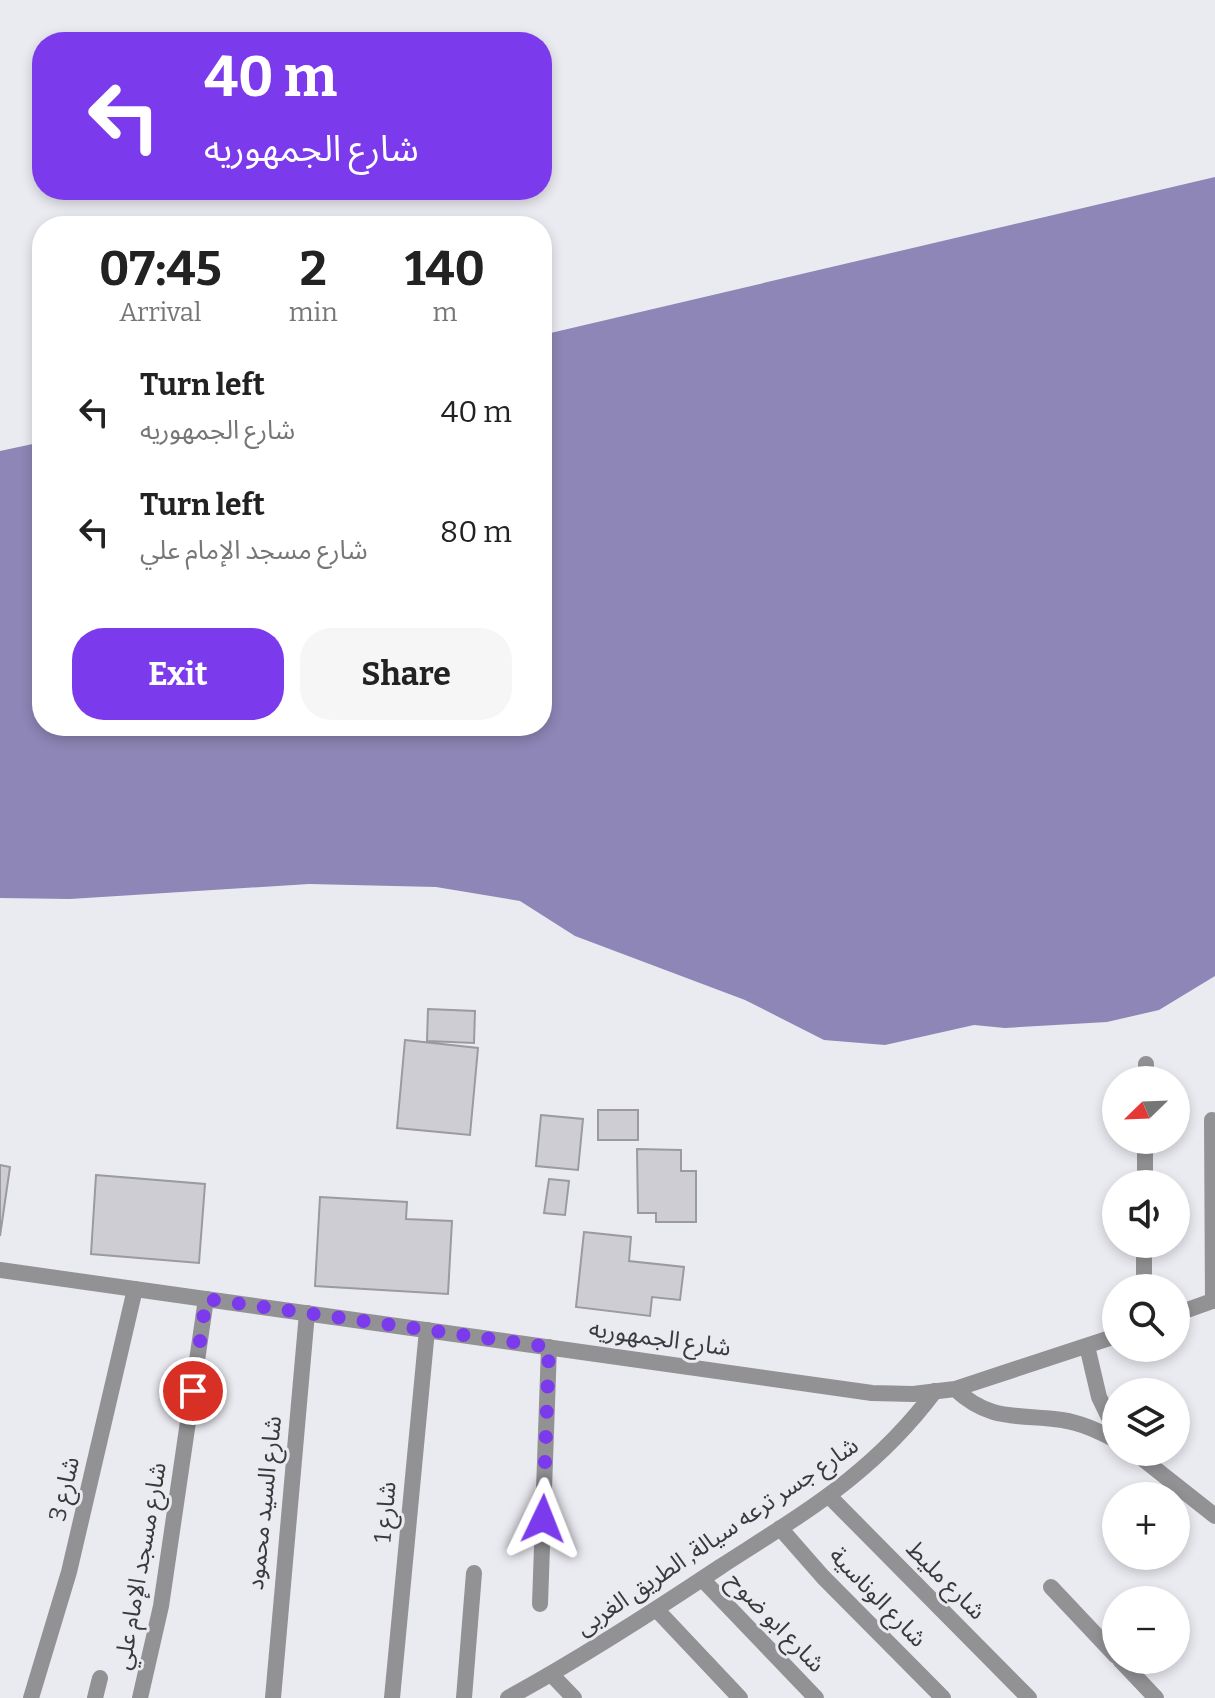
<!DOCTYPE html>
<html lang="en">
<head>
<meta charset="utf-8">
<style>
  body { margin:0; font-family:Bitter,"Noto Sans Arabic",serif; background:#f6f6f6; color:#222; height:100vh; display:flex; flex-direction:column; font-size:30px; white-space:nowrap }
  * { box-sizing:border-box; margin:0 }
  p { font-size:26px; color:#767676 }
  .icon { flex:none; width:44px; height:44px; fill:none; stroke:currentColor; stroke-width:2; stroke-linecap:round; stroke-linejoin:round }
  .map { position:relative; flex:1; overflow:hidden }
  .sheet { position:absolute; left:32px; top:216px; width:520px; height:520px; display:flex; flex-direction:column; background:#fff; border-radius:32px; box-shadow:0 4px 12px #0003 }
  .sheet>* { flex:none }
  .guide { position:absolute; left:32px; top:32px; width:520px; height:168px; border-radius:32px; box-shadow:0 4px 12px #0003; background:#7c3aed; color:#fff; overflow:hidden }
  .needle { width:52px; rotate:247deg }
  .tools { position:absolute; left:1102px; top:1066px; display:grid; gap:16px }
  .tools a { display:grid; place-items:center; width:88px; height:88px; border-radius:50%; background:#fff; box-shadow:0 4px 12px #0003; font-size:40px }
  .pin { position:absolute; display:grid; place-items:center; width:68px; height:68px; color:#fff; margin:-34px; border:4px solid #fff; border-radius:50%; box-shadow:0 2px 8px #0007 }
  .me { position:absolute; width:88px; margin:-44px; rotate:2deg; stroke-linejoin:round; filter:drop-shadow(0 0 6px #0008) }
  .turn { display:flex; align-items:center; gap:28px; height:168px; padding:0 40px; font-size:36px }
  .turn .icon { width:104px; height:104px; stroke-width:2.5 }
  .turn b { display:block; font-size:56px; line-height:68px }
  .eta { display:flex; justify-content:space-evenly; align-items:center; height:136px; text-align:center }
  .eta b { font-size:48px; font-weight:700; line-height:56px }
  .primary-button { display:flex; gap:16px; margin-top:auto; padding:16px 40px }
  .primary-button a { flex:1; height:92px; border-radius:32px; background:#7c3aed; color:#fff; font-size:32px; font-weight:700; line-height:92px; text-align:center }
  .primary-button a+a { background:#f6f6f6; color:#222 }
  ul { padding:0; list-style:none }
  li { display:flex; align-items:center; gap:24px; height:120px; padding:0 40px }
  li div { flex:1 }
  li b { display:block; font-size:30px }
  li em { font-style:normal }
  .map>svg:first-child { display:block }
  .water { fill:#8d86b6 }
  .building { fill:#cecdd4; stroke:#9b9aa1; stroke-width:2 }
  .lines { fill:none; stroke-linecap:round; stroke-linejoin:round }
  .minor { stroke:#929295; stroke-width:16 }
  .tertiary { stroke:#929295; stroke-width:16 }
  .route { stroke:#7c3aed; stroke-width:14; stroke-dasharray:0 25.2 }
  .labels { text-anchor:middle; stroke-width:6; stroke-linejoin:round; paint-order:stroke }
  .street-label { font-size:24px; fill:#3a3a3c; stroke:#eaeaf1 }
</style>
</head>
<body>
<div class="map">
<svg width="1215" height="1698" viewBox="0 0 1215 1698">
  <rect width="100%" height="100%" fill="#eaeaf1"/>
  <path class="water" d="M1215,177V976L1159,1010L1107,1022L1005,1028L974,1025L885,1045L824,1040L745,1000L575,936L520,901L436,887L309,884L70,899L0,898V451L42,442V726H542V335Z"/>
  <path class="building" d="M428,1009L475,1011L474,1043L427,1041Z
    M405,1040L478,1048L470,1135L397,1128Z
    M598,1110H638V1140H598Z
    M541,1115L583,1119L578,1170L536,1166Z
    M637,1149L681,1150V1171H696V1222H656V1213H638Z
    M0,1165L10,1167L0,1236Z
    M96,1175L205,1184L199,1263L91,1254Z
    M549,1179L569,1181L565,1215L544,1213Z
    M320,1197L407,1202L406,1219L452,1221L448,1294L315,1286Z
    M584,1232L631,1237L629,1261L684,1267L680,1300L652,1297L650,1316L576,1307Z"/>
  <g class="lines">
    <path class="minor" d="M1146,1080V1064
      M1212,1120L1213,1301
      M1145,1184V1140
      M1144,1288V1244
      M829,1496L1029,1698
      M780,1528L823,1577L943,1698
      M702,1579L816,1698
      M1051,1587L1116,1656
      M540,1604L549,1347
      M656,1609L740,1698
      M1120,1660L1156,1698
      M551,1674L574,1698
      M31,1698L69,1572L135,1289
      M95,1698L100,1678
      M140,1698L161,1606L206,1299
      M273,1698L307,1313
      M392,1698L427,1330
      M464,1698L474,1573
      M508,1698C581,1658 651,1613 720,1567C805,1512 873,1474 935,1391"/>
    <path class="tertiary" d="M0,1270L872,1393L913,1394L955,1389L1116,1336
      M1176,1314L1215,1300
      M1087,1346L1099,1397L1116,1432
      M955,1389C990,1422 1018,1414 1062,1420C1082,1423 1098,1431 1116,1440
      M1134,1452L1215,1516"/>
  </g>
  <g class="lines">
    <path class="route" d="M193,1391L206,1299L549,1347L543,1519"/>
  </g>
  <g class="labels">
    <g class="street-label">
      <text transform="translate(660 1338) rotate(8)" y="8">شارع الجمهوريه</text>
      <text transform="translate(64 1489) rotate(-77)" y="8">شارع 3</text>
      <text transform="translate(264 1503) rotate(-84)" y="8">شارع السيد محمود</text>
      <text transform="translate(385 1512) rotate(-85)" y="8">شارع 1</text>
      <text transform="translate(717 1536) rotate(-34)" y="8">شارع جسر ترعه سيالة, الطريق الغربى</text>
      <text transform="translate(140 1566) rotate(-80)" y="8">شارع مسجد الإمام علي</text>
      <text transform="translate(946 1580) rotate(45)" y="8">شارع مليط</text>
      <text transform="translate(878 1597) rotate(46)" y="8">شارع الوناسية</text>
      <text transform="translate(776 1622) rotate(46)" y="8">شارع ابو ضوح</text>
    </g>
  </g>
</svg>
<div class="tools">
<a><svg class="needle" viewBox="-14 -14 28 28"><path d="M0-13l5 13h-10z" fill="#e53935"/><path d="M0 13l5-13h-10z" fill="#767676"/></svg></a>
<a><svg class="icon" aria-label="sound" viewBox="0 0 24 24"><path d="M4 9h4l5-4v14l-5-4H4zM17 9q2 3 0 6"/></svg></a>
<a><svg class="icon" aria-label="search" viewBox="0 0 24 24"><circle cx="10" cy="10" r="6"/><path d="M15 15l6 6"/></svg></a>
<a><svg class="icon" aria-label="layers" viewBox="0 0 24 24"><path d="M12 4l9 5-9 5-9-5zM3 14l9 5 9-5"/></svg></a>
<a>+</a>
<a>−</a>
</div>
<div class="pin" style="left:193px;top:1391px;background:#d93025"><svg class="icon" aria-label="arrive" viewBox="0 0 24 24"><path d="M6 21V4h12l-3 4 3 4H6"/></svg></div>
<svg class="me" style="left:543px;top:1519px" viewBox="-20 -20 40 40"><path d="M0-17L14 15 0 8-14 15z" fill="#7c3aed" stroke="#fff" stroke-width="4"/></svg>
<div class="guide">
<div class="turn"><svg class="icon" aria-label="left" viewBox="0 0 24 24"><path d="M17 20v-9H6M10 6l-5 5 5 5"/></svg><div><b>40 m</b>شارع الجمهوريه</div></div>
</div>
<section class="sheet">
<div class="eta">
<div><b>07:45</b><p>Arrival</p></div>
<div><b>2</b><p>min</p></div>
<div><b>140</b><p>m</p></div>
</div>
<ul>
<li><svg class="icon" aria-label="left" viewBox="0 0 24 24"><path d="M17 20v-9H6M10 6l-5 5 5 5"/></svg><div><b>Turn left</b><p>شارع الجمهوريه</p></div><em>40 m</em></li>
<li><svg class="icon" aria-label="left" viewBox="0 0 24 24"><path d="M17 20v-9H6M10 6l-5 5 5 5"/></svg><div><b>Turn left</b><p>شارع مسجد الإمام علي</p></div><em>80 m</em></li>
</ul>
<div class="primary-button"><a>Exit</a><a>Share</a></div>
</section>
</div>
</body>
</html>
